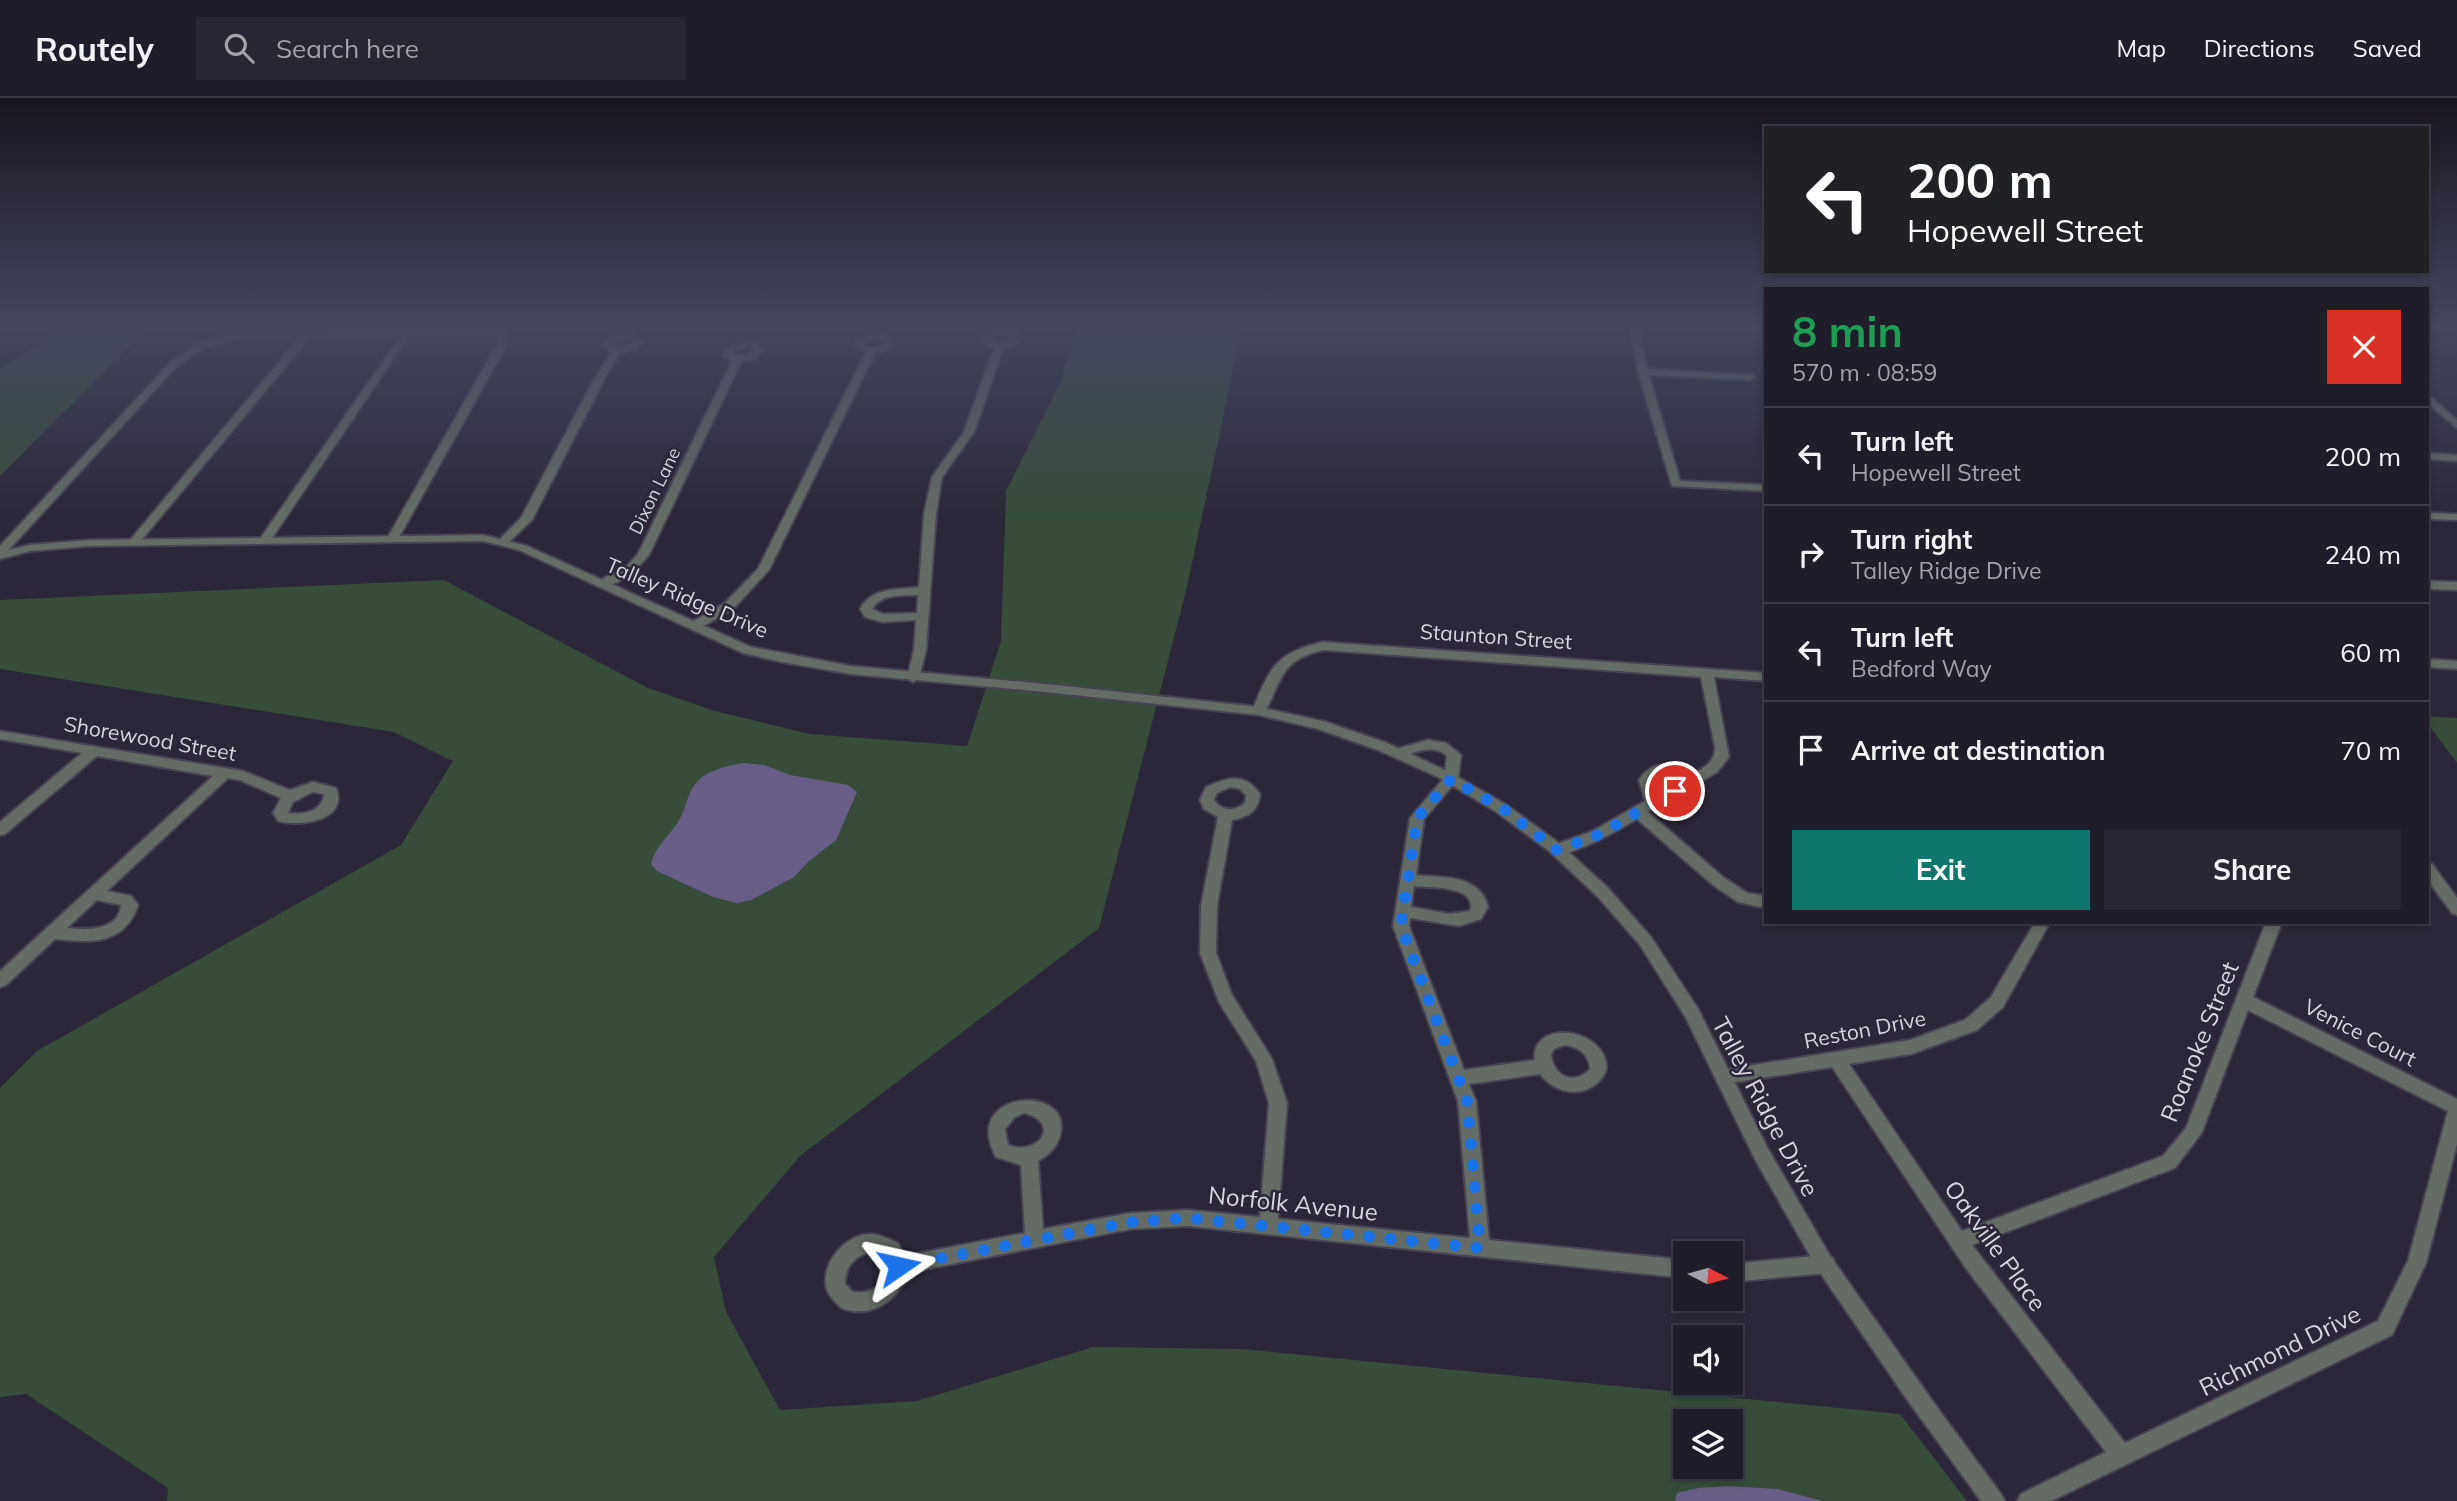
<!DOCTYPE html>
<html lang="en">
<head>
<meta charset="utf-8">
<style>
  body { margin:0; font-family:Mulish,sans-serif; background:#282632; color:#f1f3f6; height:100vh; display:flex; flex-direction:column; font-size:26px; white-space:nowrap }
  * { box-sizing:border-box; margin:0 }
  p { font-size:23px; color:#a2a2a8 }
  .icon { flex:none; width:38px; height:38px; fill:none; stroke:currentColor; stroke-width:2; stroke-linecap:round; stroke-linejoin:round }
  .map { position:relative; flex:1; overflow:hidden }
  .panel { position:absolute; left:1764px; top:189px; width:665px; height:637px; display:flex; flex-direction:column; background:#201d2a; border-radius:0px; box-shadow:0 4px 10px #0003,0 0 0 2px #3d3b47 }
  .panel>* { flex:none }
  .top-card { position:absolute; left:1764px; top:28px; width:665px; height:147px; border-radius:0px; box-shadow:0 4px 10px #0003,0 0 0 2px #3d3b47; background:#202124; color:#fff; overflow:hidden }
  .needle { width:46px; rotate:96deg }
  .buttons { position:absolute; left:1673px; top:1143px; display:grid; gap:14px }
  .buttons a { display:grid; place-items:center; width:70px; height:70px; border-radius:0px; background:#201d2a; box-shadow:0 4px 10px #0003,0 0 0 2px #3d3b47; font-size:35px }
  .pin { position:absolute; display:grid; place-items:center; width:60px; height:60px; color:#fff; margin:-30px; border:4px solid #fff; border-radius:50%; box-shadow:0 2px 7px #0007 }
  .me { position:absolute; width:77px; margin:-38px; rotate:79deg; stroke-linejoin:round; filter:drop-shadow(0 0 5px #0008) }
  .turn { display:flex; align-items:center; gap:24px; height:147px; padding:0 28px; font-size:32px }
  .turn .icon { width:91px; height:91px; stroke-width:2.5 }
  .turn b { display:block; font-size:49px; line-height:60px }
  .round { display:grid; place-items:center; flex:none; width:74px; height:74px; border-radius:0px; background:#282632 }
  .overview { display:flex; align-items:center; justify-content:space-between; height:119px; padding:0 28px }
  h1 { font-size:42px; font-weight:700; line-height:52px; color:#1e9e55 }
  .action { display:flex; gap:14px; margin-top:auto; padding:14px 28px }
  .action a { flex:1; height:80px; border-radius:0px; background:#0f766e; color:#fff; font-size:28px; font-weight:700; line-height:80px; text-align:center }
  .action a+a { background:#282632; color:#f1f3f6 }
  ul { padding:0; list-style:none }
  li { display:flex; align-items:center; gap:21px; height:98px; padding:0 28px; border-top:2px solid #3d3b47 }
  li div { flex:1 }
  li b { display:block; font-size:26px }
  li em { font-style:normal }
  header { display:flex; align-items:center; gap:42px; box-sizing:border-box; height:98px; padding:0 35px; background:#201d2a; border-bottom:2px solid #3d3b47 }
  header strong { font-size:33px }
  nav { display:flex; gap:38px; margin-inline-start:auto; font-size:24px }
  .search { width:490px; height:63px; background:#282632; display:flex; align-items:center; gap:18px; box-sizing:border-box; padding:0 24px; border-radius:0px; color:#a2a2a8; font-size:26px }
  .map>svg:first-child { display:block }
  .green { fill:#374d3a; fill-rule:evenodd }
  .water { fill:#675d86 }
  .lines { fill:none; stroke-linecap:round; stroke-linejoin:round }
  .minor-casing { stroke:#474353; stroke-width:4 }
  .tertiary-casing { stroke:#474353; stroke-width:4 }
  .minor { fill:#646c65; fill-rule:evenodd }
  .tertiary { fill:#646c65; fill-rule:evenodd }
  .route { stroke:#1a73e8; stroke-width:12; stroke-dasharray:0 21.6 }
  .labels { text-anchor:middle; stroke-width:5; stroke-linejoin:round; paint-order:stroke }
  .far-street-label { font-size:18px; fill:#d7d5e0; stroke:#2b2738 }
  .street-label { font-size:21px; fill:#d7d5e0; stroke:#2b2738 }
  .near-street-label { font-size:24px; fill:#d7d5e0; stroke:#2b2738 }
</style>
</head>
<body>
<header>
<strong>Routely</strong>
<div class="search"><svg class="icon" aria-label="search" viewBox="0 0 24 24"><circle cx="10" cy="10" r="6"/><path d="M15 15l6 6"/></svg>Search here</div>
<nav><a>Map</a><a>Directions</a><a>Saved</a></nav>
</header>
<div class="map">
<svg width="2457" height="1403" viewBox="0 0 2457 1403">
  <rect width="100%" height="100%" fill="#2b2738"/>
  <path class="green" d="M68,226H152L0,378V271Z
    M1077,226H1243L1186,493L1099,830L800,1058L714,1159L726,1214L780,1312L917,1303L1093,1249L1242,1251L1900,1316L1967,1403H167L168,1390L26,1296L0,1299V990L37,953L401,747L453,663L394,634L0,571V502L444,482L648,590L715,613L810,636L967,648L1001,543L1006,393L1061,283ZM1685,1323H1731V1368H1685Z
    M2427,618L2457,620V665L2427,625Z"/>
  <path class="water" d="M743,665L764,667L790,677L848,687L857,694L836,742L808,764L794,779L751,802L737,805L713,799L657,773L651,766C654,750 669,738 678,724C684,715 686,703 691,693C700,673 724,669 743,665Z
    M1728,1388L1777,1391L1823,1403H1675L1677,1395L1698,1390Z"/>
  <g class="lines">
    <defs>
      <path id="minor" d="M1629,226H1638L1647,271L1753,277L1755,279L1750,282L1649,277L1680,383L1766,387V393L1672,388L1638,274Z
        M999,231L1012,232L1022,240L1014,248L1003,251L974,334L942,379L936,416L926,552L919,580L913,584L907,580L914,552L916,522L883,524L865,519L860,511C872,489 896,492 919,489L924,416L932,379L964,334L994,250L983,245L982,239ZM1000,237H1007L1012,241L1003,246L991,242ZM918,497L917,515L883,516L872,511C882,495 902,498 918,497Z
        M407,232H500L503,233L509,243L398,441L394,442L388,439L499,243L497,238H409L270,443L266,444L260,441L400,239H310L139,445H131V441L300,239L242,240L204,249L176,269L4,457L0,458V448L170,265L198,245L242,234Z
        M632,235L644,243L636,251L620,255L607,276L532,422L507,446H499V442L521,420L597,276L612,254L601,249L609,239ZM630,241L634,243L624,249L612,248L615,243Z
        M882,235L895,243L888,252L875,255L769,472L733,511L698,531H690L688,528L690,525L725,505L758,471L866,254L854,249L858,241ZM880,241L885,244L882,248L872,250L864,248L867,243Z
        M751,243L764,251L756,260L741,264L649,457C638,470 617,490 599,489V483L628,467L638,456L732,263L722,257L726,250ZM749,249L754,252L746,258L732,256L734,252Z
        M2427,296L2457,322V330L2427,305Z
        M2427,355L2457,357V363L2427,361Z
        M2427,415L2457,416V422L2427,421Z
        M2427,483L2457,484V492L2427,491Z
        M1323,544L1766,575V583L1714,579L1729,659L1717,674L1648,714L1723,779L1747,795L1766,798V810L1738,804L1713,787L1637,721C1620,731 1571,760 1552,756L1550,752L1552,748L1593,733L1645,703L1639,682C1653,660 1674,666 1695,675C1707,668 1715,663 1715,649L1701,579L1323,552C1280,562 1282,582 1264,616H1254L1252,613C1270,570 1275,555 1323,544ZM1660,676H1669L1684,681L1657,696L1653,682Z
        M2427,561L2457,563V571L2427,569Z
        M0,633L243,673L290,692L313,684L336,690C349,723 299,729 278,723L273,715L281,700L240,682L228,680L107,793L131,798L138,807C125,847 91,845 55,841L6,887L0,889V873L213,678L97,658L5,736L0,737V724L82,655L0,641ZM313,694L324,696C322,714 303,717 288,715L293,704ZM97,802L121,807C119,833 88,832 67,830Z
        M1428,642L1446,645L1461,657L1458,681L1424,721L1416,777C1443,780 1480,776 1488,809L1481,821L1459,828L1410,820L1409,828L1464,972L1535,962C1530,925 1594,927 1605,961C1608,969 1606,975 1601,981C1584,1001 1555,996 1540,976L1469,986L1476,1003L1489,1142L1685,1162V1180L1188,1128L1131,1131L906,1175C899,1204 869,1221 841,1210C836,1204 830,1199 827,1192C819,1167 845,1136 871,1136C879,1136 890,1142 898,1145L904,1158L1025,1135L1021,1067L996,1059C960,993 1069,985 1061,1034C1058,1048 1050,1056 1038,1063L1043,1131L1131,1115L1188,1112L1260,1119L1269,1005L1256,963L1219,904L1200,855L1201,808L1218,719L1204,711L1200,702L1206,689C1228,679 1244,674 1260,696C1258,713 1249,719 1232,722L1217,808L1216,855L1232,897L1272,961L1287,1005L1278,1121L1470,1140L1458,1003L1393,828L1410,720L1444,680L1447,658C1432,645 1415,655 1398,660L1391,655L1393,652ZM1230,689L1240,691L1246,697L1245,705C1234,714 1222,713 1214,702L1217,695ZM1414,788C1430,790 1478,787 1470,813L1450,816L1411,809ZM1565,947C1579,949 1589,956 1590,971C1574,988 1554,979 1551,957L1554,951ZM1024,1015C1062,1024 1039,1059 1008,1047L1005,1031L1015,1019ZM871,1154L885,1158C895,1181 875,1197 853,1194L845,1186C845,1169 854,1158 871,1154Z
        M2427,765L2432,766L2457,800V817L2452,815L2427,781Z
        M2035,824H2050L2003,909L1977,932L1911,956L1849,966L1962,1133L2163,1058L2186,1030L2266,824H2282L2253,899L2457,1001V1046L2426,1165L2392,1237L2051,1403H2017L2021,1396L2106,1354L1965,1169L1832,969L1723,986L1717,984L1715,979L1717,974L1723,972L1910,942L1965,922L1991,899ZM2248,912L2448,1013L2408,1163L2378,1223L2125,1345L1972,1147L2175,1070L2202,1034Z
        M1826,1157L1833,1160L1835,1166L1833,1172L1826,1175L1731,1184V1166Z"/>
      <path id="tertiary" d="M483,437L527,448L751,549L851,568L1055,587L1259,609L1326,624L1387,645L1447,673L1505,706L1559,745L1608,790L1651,839L1698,911L1768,1051L1830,1158L1936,1308L2001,1396L2005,1403H1981L1906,1300L1817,1170L1756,1063L1686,920L1640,847L1597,798L1549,753L1495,713L1438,679L1378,652L1318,631L1259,617L1055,595L851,576L782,564L743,555L519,452L483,443L90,448L30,453L0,461V454L29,447L90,442Z"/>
    </defs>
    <use href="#minor" class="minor-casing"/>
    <use href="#tertiary" class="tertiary-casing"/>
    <use href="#minor" class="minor"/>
    <use href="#tertiary" class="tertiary"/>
  </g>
  <linearGradient id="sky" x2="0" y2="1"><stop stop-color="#18151f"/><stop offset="0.54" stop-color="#44475e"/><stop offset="1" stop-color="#44475e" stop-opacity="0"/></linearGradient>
  <rect width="2457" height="422" fill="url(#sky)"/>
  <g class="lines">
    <path class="route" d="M899,1168L1131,1124L1188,1120L1480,1150L1467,1003L1401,828L1417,720L1451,681L1502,710L1557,752L1598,737L1675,693"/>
  </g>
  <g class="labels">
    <g class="far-street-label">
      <text transform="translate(655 393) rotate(-64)" y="6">Dixon Lane</text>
    </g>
    <g class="street-label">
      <text transform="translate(687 500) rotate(23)" y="7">Talley Ridge Drive</text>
      <text transform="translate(1496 539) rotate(4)" y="7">Staunton Street</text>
      <text transform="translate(150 641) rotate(10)" y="7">Shorewood Street</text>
      <text transform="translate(1865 932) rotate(-11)" y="7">Reston Drive</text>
      <text transform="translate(2360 935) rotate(27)" y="7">Venice Court</text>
    </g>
    <g class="near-street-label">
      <text transform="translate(2200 944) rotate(-68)" y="8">Roanoke Street</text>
      <text transform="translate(1765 1009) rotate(62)" y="8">Talley Ridge Drive</text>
      <text transform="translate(1293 1106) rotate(6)" y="8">Norfolk Avenue</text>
      <text transform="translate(1995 1148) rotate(54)" y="8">Oakville Place</text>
      <text transform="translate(2280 1253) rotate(-26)" y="8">Richmond Drive</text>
    </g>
  </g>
</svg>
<div class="buttons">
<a><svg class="needle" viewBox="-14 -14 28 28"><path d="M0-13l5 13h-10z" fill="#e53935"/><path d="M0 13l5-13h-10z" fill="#a2a2a8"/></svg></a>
<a><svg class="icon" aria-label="sound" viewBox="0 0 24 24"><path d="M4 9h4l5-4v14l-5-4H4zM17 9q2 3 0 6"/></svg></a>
<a><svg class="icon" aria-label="layers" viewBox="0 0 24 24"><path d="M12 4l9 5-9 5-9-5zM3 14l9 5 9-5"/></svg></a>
</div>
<div class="pin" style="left:1675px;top:693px;background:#d93025"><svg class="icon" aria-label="arrive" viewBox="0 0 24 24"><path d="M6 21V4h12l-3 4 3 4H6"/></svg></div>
<svg class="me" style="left:899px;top:1168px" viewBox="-20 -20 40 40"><path d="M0-17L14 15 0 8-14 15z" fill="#1a73e8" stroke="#fff" stroke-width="4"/></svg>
<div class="top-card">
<div class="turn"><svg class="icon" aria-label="left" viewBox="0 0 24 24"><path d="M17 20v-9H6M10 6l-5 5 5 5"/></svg><div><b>200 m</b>Hopewell Street</div></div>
</div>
<section class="panel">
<div class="overview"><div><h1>8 min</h1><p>570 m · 08:59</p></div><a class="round" style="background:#d93025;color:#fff"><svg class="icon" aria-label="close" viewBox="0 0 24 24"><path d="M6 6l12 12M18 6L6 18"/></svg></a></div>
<ul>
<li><svg class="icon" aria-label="left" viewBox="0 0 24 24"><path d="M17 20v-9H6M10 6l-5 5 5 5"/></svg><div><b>Turn left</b><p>Hopewell Street</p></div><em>200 m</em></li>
<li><svg class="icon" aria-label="right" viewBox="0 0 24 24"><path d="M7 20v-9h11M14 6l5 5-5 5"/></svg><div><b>Turn right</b><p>Talley Ridge Drive</p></div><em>240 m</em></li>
<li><svg class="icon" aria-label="left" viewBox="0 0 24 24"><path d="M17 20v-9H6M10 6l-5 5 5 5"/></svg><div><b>Turn left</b><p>Bedford Way</p></div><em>60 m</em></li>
<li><svg class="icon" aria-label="arrive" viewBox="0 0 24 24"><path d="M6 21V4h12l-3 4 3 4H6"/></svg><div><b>Arrive at destination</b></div><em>70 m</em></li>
</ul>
<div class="action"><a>Exit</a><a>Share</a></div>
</section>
</div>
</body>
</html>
